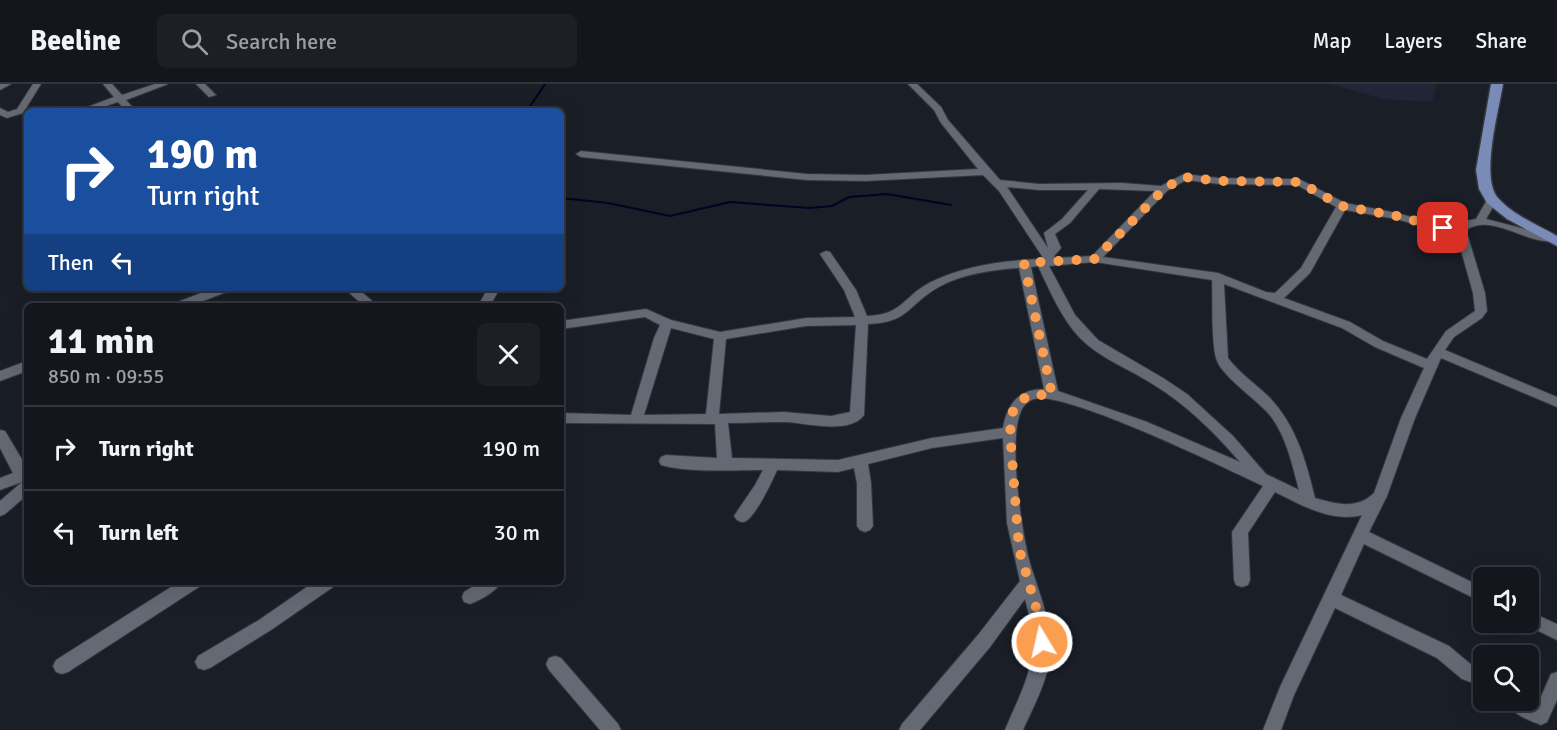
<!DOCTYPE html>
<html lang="en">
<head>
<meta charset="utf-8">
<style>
  body { margin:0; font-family:Signika,sans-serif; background:#1d1f26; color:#f1f3f6; height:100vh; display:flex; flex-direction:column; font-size:22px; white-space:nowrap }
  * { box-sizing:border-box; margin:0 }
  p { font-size:20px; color:#9d9fa4 }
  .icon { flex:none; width:33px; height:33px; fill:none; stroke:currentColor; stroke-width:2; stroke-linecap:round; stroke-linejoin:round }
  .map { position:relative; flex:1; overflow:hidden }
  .details { position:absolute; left:24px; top:219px; width:540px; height:282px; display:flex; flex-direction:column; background:#14161d; border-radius:9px; box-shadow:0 6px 24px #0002,0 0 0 2px #33353b }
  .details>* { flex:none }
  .banner { position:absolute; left:24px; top:24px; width:540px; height:183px; border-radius:9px; box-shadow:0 6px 24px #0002,0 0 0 2px #33353b; background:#1a4fa0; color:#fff; overflow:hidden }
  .tools { position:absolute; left:1473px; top:483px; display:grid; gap:12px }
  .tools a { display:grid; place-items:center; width:66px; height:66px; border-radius:9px; background:#14161d; box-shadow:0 6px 24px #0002,0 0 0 2px #33353b; font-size:30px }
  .pin { position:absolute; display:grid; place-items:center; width:51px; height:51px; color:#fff; margin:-26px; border-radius:12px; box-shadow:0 3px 9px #0006 }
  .me { position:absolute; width:66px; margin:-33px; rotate:351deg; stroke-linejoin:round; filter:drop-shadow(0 0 4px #0008) }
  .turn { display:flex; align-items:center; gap:21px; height:126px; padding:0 24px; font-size:27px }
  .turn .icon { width:78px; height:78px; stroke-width:2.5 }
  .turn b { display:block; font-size:42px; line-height:51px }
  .then { display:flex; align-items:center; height:57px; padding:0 24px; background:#0003; gap:12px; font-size:22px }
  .round { display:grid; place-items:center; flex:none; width:63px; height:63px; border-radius:9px; background:#1d1f26 }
  .headline { display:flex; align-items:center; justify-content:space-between; height:102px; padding:0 24px }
  h1 { font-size:36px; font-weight:700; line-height:45px }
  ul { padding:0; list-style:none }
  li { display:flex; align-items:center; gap:18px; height:84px; padding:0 24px; border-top:2px solid #33353b }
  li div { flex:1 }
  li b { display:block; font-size:22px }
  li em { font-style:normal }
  header { display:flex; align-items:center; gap:36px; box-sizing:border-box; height:84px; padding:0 30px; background:#14161d; border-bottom:2px solid #33353b }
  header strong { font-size:28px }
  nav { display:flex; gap:33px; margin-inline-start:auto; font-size:21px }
  .search { width:420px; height:54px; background:#1d1f26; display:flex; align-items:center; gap:15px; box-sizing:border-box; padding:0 21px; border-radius:9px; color:#9d9fa4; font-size:22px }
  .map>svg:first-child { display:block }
  .built { fill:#212636 }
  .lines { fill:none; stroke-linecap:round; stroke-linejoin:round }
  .stream { stroke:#020322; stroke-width:2 }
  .minor-casing { stroke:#35383f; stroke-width:2 }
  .major-casing { stroke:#35383f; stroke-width:3 }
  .minor { fill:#646974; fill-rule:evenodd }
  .major { fill:#7b8bb7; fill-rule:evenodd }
  .route { stroke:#fb9e50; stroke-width:10; stroke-dasharray:0 18 }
</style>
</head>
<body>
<header>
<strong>Beeline</strong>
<div class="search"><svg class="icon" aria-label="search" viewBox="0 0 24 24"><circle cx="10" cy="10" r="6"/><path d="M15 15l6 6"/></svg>Search here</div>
<nav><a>Map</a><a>Layers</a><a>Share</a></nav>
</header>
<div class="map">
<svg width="1557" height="646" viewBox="0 0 1557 646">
  <rect width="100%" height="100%" fill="#1a1e27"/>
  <path class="built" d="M1330,0H1437L1432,18L1383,15Z"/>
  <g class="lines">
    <path class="stream" d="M527,27L545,0
      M561,114L608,119L670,132L730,118L810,124L832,122L849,113L887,110L951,121"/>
    <defs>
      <path id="minor" d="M0,0H11L0,6Z
        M33,0H41L23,29L7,34L0,31V24L8,28L17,25Z
        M103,0H112L122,11L155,0H168L126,16L136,27H126L118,18L91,27H77L114,13Z
        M196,0H205L216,11L209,13Z
        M908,0H917L941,23L948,36L1000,96L1039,100L1122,99L1161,102L1184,90L1219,94L1299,95L1345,119L1397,129L1455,145L1465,137L1476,135L1488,114L1492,113L1497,116L1486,135L1556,153V157C1527,162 1493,128 1466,146L1485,209L1487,227L1482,234L1454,253L1445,266L1557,313V323L1441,274L1415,334L1387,412L1369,448L1484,504V519L1364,460L1341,511L1449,562L1474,583L1484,586V603L1462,595L1437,574L1335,524L1294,611L1281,646H1263L1280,603L1362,431C1332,439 1301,421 1275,408L1248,449L1250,496L1248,501L1242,503L1236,501L1234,496L1232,448L1263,402C1227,385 1065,306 1034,315C1028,317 1023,322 1021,327C1008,356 1021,440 1028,472C1035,499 1048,526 1050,555C1053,588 1036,617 1023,646H1005C1027,594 1042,574 1025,515L990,563L920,646H899L902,640L978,551L1020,497L1007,439L1003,354L932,364L868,380L871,399L873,442L870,446L865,448L860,446L857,442V399L854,384L838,388L777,386C772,398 756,431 746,437C742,439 741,438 737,436L734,432L755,401L763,386C734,386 688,389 661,381L659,377L661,373L666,371L717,374L715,340L561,339V329L631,331L654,254L660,241L645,233L561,245V237L646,225L671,236L720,248L806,234L855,233L844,206L820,170L826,167L830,168L856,206L867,232C903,231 903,212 931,198C965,181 1007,176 1044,175L999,107L983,91L865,97L807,96L581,73L576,70L581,67L807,90L865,91L978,85L941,39L934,26ZM1186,96L1219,100L1297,101L1336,123L1301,184L1275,209L1266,208L1218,189L1103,173L1167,107ZM1007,103L1039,106H1088L1062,135L1044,149L1048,164ZM1099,105L1155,107L1092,172L1055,174L1054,172L1061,164L1055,150L1070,139ZM1345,126L1396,135L1457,152L1473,209L1475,227L1446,247L1427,275L1383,257L1350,238L1284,214L1310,189ZM1095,178L1212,196C1213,217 1211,254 1216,274C1220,291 1256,315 1269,330C1286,351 1292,380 1299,406L1266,390L1233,352L1187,310L1163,294L1098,256L1075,231L1049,182ZM1038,182C1050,207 1061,234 1080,254C1101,275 1130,285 1154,301C1187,321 1215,349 1240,378L1147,338L1058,307L1031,183ZM1019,184L1044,305C1019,305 1007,320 1003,344L932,354L838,376L732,374L728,339C747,339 767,338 786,338C806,339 850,351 864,331L868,240C908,239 908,221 937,204C961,190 992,186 1019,184ZM1224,200L1342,244L1375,263L1424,284L1401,334L1374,409C1357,426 1336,420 1315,414C1306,377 1296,341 1269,313C1256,300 1240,290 1228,274ZM856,241L850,328L831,332L784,328L719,330L726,255L806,242ZM671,244L714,255L706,330L644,331Z
        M214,204H231L229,207L190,222H173L175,219Z
        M344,204H357L378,222H364Z
        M488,204H500L490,222H478Z
        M27,277V287L0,297V287Z
        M0,346L5,347L27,384V396L22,398L27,396V411L5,430L0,432V417L22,398L0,406V394L13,389L0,364Z
        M179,498H201L199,503L68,588L62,590L56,588L53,582L56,576Z
        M314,498H335L333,503L271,546L210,584L204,586L198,584L195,578L198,572L259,536Z
        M480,498H501C496,508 480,516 470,520L464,518L462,513L464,508Z
        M1528,527L1557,540V556L1522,539L1528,538Z
        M555,572L561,574L618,640L621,646H600L549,586L546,580L549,574Z
        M1557,588V616L1547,638L1541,641C1528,636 1511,630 1505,616H1528L1537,622L1551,590Z"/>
      <path id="major" d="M1491,0H1503C1499,26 1480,94 1498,114C1513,131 1538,141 1557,152V162L1507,135L1487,119L1479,105L1476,86Z"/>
    </defs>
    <use href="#minor" class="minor-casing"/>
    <use href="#major" class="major-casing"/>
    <use href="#minor" class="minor"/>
    <use href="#major" class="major"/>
  </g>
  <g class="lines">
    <path class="route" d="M1042,558L1040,537L1019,465L1010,348L1013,327L1020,317L1030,311H1052L1024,179L1095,175L1164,105L1184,93L1219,97L1299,98L1342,122L1397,132L1443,144"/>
  </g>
</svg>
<div class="tools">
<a><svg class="icon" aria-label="sound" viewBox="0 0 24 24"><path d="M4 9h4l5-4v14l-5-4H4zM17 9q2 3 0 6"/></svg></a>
<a><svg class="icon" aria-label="search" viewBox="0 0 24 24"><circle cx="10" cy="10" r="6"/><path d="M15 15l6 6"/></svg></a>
</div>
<div class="pin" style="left:1443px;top:144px;background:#d93025"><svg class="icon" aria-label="arrive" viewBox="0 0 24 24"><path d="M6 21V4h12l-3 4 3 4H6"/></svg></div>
<svg class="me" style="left:1042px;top:558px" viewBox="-20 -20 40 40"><circle r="17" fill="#fb9e50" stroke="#fff" stroke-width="3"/><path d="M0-11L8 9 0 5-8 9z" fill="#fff"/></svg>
<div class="banner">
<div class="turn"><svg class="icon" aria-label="right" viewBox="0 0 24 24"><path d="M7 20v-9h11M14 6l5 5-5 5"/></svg><div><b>190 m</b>Turn right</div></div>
<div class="then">Then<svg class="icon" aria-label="left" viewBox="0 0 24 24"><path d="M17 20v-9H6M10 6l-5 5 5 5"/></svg></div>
</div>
<section class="details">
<div class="headline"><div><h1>11 min</h1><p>850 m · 09:55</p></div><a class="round"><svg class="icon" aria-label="close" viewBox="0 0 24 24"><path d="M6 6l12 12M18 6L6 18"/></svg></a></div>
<ul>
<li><svg class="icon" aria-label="right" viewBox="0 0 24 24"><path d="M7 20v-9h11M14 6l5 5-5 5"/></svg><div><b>Turn right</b></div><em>190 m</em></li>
<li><svg class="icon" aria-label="left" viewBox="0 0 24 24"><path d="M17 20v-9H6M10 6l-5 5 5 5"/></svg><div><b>Turn left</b></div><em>30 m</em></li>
</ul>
</section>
</div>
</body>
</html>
